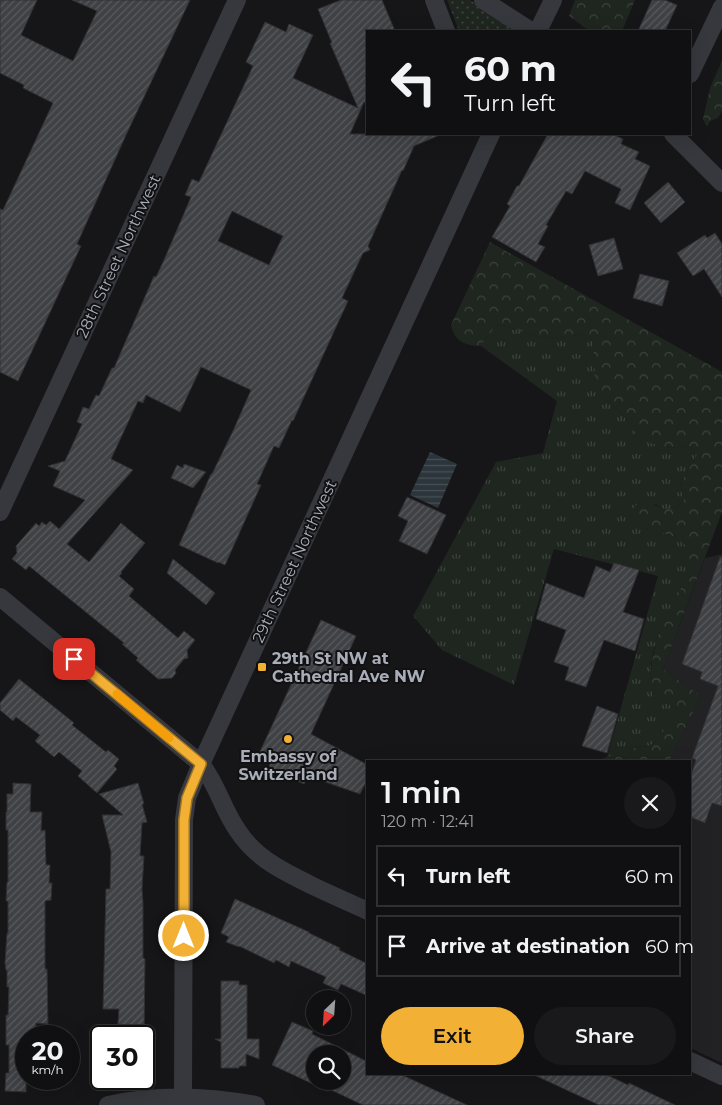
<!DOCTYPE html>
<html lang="en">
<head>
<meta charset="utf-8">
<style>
  body { margin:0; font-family:Montserrat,sans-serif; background:#19191b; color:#f1f3f6; height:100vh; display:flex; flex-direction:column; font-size:19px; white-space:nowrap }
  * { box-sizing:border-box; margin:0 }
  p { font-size:16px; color:#9c9d9f }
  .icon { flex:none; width:28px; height:28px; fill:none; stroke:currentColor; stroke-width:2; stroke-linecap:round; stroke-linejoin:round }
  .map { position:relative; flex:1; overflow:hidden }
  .drawer { position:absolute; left:366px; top:760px; width:325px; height:315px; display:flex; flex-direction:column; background:#101012; border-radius:0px; box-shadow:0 5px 20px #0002,0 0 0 1px #303032 }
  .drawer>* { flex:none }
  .hud { position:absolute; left:366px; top:30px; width:325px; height:105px; border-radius:0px; box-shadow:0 5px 20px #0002,0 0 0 1px #303032; background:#101012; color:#f1f3f6; overflow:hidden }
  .needle { width:32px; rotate:205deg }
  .buttons { position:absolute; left:306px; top:990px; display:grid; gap:10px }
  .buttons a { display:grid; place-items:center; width:45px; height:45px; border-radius:50%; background:#101012; box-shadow:0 5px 20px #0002,0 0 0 1px #303032; font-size:25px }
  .speed { position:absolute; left:15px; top:1025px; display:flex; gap:10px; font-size:25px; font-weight:700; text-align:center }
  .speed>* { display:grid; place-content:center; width:65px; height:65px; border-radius:50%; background:#101012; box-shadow:0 5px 20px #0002,0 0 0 1px #303032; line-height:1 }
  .speed small { font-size:12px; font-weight:400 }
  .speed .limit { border:2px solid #111; border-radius:8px; background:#fff; color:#111 }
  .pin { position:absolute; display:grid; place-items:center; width:42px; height:42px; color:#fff; margin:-21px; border-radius:10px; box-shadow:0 2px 8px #0006 }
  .me { position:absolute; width:55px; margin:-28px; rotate:0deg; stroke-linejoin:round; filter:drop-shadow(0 0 4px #0008) }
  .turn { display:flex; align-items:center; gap:18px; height:105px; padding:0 15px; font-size:22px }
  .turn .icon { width:65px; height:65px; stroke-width:2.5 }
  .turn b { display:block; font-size:35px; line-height:42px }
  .round { display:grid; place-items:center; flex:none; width:52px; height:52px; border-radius:26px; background:#19191b }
  .summary { display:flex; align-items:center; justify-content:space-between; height:85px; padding:0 15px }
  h1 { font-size:30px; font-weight:600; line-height:38px }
  .button { display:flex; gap:10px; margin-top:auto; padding:10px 15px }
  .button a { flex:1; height:58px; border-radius:30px; background:#f2b134; color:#111; font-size:20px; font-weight:600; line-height:58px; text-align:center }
  .button a+a { background:#19191b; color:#f1f3f6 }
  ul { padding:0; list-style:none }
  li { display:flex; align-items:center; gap:15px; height:62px; margin:0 10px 8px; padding:0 5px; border:2px solid #303032; border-radius:0px }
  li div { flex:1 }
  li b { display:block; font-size:19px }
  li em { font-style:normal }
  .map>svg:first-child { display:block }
  .built { fill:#222225 }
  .grass { fill:url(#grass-tufts) }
  .forest { fill:url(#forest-crowns) }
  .park { fill:url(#park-dots) }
  .water { fill:url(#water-rules) }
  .building { fill:url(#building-hatch); stroke:#303034; fill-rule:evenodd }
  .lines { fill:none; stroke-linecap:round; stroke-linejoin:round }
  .minor { stroke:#37383d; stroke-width:18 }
  .route-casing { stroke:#9d7322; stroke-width:12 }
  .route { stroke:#f2b134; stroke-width:9 }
  .slow { stroke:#f59e0b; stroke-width:9 }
  .poi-dot { fill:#f2b134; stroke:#111113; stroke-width:2 }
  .labels { text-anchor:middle; stroke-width:4; stroke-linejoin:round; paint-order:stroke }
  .street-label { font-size:16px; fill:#a8adb8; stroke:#111113 }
  .poi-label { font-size:16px; font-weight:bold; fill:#a8adb8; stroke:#111113; text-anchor:start }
</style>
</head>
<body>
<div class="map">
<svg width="722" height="1105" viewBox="0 0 722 1105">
  <defs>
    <pattern id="grass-tufts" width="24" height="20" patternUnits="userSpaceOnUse" patternTransform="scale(1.25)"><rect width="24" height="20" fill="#1e261f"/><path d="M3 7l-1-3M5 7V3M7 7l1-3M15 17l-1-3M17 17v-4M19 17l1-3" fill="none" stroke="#3c433d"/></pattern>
    <pattern id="forest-crowns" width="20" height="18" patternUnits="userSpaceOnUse" patternTransform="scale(1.25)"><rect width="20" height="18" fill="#1e261f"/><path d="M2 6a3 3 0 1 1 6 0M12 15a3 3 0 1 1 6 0" fill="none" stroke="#3c433d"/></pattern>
    <pattern id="park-dots" width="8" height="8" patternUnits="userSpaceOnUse" patternTransform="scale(1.25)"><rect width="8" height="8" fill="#1e261f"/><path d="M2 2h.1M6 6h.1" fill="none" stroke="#3c433d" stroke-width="1.8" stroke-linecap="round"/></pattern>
    <pattern id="water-rules" width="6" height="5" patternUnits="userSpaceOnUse" patternTransform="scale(1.25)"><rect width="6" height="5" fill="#2c353c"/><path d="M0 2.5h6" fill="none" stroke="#485056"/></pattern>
    <pattern id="building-hatch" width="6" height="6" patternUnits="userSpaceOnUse" patternTransform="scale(1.25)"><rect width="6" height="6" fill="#404145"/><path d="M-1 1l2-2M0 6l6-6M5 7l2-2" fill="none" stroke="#595a5e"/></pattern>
  </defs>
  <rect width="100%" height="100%" fill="#161618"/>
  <path class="built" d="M722,554V1063L690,1048V761H669L701,696L663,669L705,558Z"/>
  <path class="grass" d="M498,324L532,335L554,339L585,334L593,340L601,395L624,416L633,432L666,448L689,446L697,455C693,465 680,478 681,488C681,492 683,497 684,500L676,509H664L655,504L646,529C658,532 677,534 685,545C694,558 680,595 673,608C670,613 666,618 663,624C659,633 655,644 653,653C650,667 650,682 653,695C659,699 672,705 677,709L675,718L653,744L648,746L633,748L627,758C620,759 615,756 607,757L658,576L554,549L514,685L442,650L413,616L496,462L543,453L557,401L481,346L486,338Z"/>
  <path class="forest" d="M575,0H635L622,31H590L569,16Z
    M722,61V111L718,118L710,121L707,127L703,119L710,88Z
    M490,242L722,372V512L663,669L701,696L669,761H596C601,759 608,756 614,756C619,756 622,759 627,758L633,748L648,746L653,744L674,718L677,709C670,703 659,704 654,697C650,690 650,681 651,674C652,657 655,642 662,626C665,619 670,613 674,606C680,593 694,556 684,544C675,534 660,533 649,530C644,528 639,525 635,523L631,511L638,503L646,501L664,509H676L684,500C683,497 681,492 681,488C680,478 693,465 697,455L689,446L666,448L648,442L633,432L624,416L601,395L595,377L593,340L585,334L554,339L532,335L498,324L486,338L481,346C466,346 454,341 451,325Z"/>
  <path class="park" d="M447,0H470L515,31H459Z"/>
  <path class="water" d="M430,452L457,464L438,508L410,495Z"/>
  <path class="building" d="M0,0H37L21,35L73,61L97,11L72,0H190L126,135L77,244L81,246L18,381L0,372V209L3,210L53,103L23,88L24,85L0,73Z
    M341,0H382L395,31H368V103L364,102L350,134H442L414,146L403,171L402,170L368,246L370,250L363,253L342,298L348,301L293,421L292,420L279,448L274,446L257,484L261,485L225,565L218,562V563L179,545L211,474H212L233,431L251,390L201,367L180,412L146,395L143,403L138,401L111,459L133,470L67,544L89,562L121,523L145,543L121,572L122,573L119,576L134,589L129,596L178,638L184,631L195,640L187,650L188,658L184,659L175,670L176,673L172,678L158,679L136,660L138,658L122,644L124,643L29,566L26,570L12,559L17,553L16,546L36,523L39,526L42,522L46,525L50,521L59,529L85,500L53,486L60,471L48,466L65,461L82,424L77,422L83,407L89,409L96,395L99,396L112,368H114L154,276L156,277L164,260L191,197L185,195L192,179L199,182L253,66L246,62L265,22L286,32L289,24L313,35L293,78L358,108L330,43H332L318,9ZM232,211L283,236L269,265L218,241Z
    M652,0H665L677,5L665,31H638Z
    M548,134H612L623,139L621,144L639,152L635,159L650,166L630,210L615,203L621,189L585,171L572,194L566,191L546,225L548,226L538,244L545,247L536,262L492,237L510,206L507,204L517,186H519Z
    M668,182L685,202L661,223L644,203Z
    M715,233L722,244V297L704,269L693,276L677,253L705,235L707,238Z
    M614,238L623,269L598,276L589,245Z
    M640,274L669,281L662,306L633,298Z
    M184,464L206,472L193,488L171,478L177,465L183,468Z
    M407,497L446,515L427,554L399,541L408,521L398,516Z
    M720,557H722V806L712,803L705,823L690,817V778L696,760L692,758L718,686L700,679L702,672L682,664Z
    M173,559L215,593L206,605L167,573Z
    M614,563L639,570L623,612L644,619L635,651L604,640L586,687L565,680L569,667L554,662L566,630L536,619L546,583L584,598L596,566L610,572Z
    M321,620L356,636L311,734L368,765V778L360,794L308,776L304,784L269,768L270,764L257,758Z
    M19,679L68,718L74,723L72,725L106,752L108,750L119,759L114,766L117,769L97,793L78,776L82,771L59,752L54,757L35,741L40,735L16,717L13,721L0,710V703Z
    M597,706L618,714L607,753L582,746Z
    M13,783L31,784L30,812H42L41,831L45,830L46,865H50L49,883H52L51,900L45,901V969H47L48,1024L36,1023L35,1036H26V1092L5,1091L6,1073H9V1045H6V1015H8L9,987H7V970H6L5,963L7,933H8V901H6L7,882H8V830H6V812H7V794H13Z
    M138,783L144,804H142L147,822L142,823L140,856H144L142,889L143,902V958L145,959L144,1036H117L119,1009H103L106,889H110L111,852L102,815H123L99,794Z
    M235,899L309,932V933L340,948L339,950L368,964V996L341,984L338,990L323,983L326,977L291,961L289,967L276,960L274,963L239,946V947L226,942L229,937L221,933Z
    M221,981H239V985H247V1039H259V1059L246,1054V1066H239V1068H221V1042L215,1039H221Z
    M292,1022L313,1031L312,1034L368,1062V1074H400L467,1105H363L329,1089L328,1091L272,1065ZM315,1054H342V1081H315Z
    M532,1074H605L628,1085L629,1083L675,1105H599Z"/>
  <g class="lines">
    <path class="minor" d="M434,0L446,31
      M483,0L531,31
      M538,31L553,0
      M690,74L722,7
      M673,134L722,183
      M0,512L237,0
      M0,597L201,764C217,784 223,810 238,831C256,859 286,873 315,887C332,895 350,903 368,911
      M690,1061L722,1076
      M183,1098L184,820L187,798L201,764L491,134
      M108,1105C156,1094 207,1096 256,1105"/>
  </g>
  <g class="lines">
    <defs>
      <path id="route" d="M74,659L201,764L187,798L184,820V936"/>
    </defs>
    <use href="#route" class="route-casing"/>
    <use href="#route" class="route"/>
    <path class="slow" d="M117,694L169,738"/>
  </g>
  <g class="poi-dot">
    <rect x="257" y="662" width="10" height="10" rx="2.5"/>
    <circle cx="288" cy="739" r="5"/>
  </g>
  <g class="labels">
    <g class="street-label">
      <text transform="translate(118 256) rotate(-65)" y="6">28th Street Northwest</text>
      <text transform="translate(294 561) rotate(-65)" y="6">29th Street Northwest</text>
    </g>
    <g class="poi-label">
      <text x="272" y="664">29th St NW at<tspan x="272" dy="18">Cathedral Ave NW</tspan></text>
      <text x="288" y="762" text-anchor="middle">Embassy of<tspan x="288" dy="18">Switzerland</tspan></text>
    </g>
  </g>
</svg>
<div class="buttons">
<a><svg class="needle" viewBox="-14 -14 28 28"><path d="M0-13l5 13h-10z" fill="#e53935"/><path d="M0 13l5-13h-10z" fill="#9c9d9f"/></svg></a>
<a><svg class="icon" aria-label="search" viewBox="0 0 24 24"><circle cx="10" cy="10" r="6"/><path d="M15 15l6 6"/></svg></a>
</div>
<div class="speed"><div>20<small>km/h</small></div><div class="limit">30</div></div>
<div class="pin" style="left:74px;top:659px;background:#d93025"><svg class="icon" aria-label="arrive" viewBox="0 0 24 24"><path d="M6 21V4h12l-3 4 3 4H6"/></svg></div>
<svg class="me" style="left:184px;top:936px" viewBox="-20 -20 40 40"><circle r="17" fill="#f2b134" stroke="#fff" stroke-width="3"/><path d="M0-11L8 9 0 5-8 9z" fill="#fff"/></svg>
<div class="hud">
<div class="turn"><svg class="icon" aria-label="left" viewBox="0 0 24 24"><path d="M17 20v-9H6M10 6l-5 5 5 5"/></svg><div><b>60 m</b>Turn left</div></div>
</div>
<section class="drawer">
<div class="summary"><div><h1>1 min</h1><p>120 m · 12:41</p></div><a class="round"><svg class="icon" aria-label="close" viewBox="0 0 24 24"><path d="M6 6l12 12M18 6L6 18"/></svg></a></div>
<ul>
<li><svg class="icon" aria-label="left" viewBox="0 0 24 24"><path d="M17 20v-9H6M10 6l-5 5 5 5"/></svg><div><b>Turn left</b></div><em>60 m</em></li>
<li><svg class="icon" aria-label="arrive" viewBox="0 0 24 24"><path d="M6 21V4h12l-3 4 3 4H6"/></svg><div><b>Arrive at destination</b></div><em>60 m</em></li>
</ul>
<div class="button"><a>Exit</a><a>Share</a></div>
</section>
</div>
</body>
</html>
